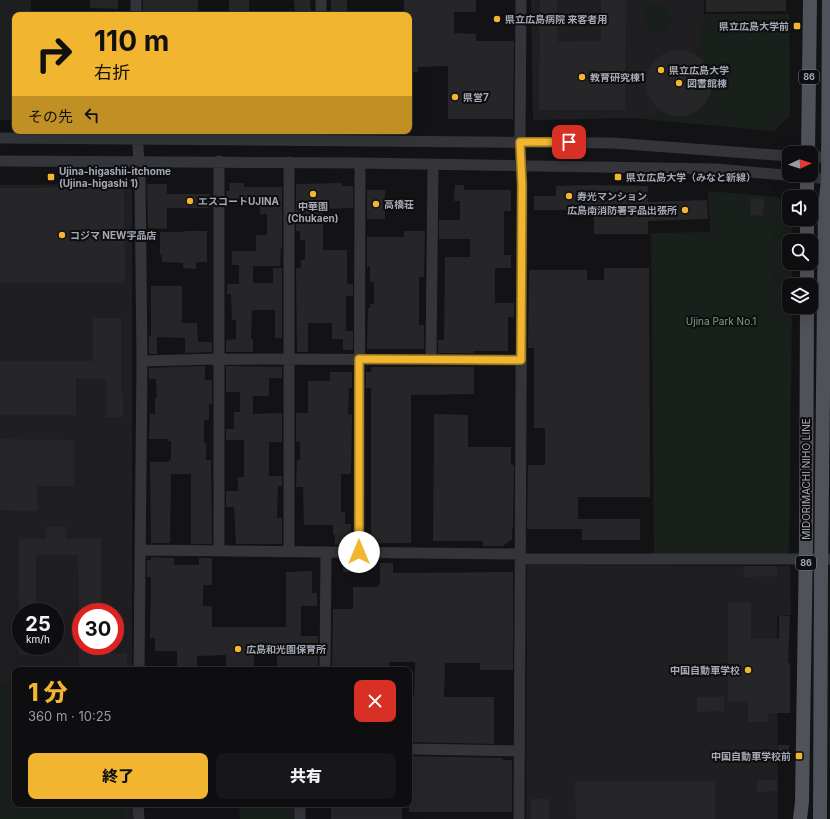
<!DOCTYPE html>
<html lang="ja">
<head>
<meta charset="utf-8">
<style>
  body { margin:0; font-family:Inter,"Noto Sans JP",sans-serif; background:#171719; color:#f1f3f6; height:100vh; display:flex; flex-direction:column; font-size:15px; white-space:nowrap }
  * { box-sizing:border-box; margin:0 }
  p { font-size:13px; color:#9b9c9f }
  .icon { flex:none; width:22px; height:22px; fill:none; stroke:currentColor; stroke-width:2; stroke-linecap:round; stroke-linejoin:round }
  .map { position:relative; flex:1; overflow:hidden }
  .panel { position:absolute; left:12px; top:667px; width:400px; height:140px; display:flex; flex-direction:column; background:#0e0e10; border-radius:8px; box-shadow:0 4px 16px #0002,0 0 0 1px #2e2e30 }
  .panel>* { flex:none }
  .banner { position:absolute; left:12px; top:12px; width:400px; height:122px; border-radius:8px; box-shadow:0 4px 16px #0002,0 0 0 1px #2e2e30; background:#f1b52f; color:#111; overflow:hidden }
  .needle { width:26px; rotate:86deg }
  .controls { position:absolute; left:782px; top:146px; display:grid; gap:8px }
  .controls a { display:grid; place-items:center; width:36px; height:36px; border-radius:8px; background:#0e0e10; box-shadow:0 4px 16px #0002,0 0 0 1px #2e2e30; font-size:20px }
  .speed { position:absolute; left:12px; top:603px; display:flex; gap:8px; font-size:20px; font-weight:700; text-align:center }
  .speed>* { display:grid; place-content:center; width:52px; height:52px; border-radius:50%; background:#0e0e10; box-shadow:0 4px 16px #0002,0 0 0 1px #2e2e30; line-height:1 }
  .speed small { font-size:10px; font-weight:400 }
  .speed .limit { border:6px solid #d22; background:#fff; color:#111 }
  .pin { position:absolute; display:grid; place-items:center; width:34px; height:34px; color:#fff; margin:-17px; border-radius:8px; box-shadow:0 2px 6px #0006 }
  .me { position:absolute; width:44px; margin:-22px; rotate:0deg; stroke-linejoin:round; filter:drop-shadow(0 0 3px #0008) }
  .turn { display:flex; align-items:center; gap:14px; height:84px; padding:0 16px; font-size:18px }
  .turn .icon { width:52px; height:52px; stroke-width:2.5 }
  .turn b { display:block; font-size:28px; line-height:34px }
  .then { display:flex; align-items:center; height:38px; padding:0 16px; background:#0003; gap:8px; font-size:15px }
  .round { display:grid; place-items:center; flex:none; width:42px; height:42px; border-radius:8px; background:#171719 }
  .headline { display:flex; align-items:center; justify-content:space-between; height:68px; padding:0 16px }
  h1 { font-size:24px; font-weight:800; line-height:30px; color:#f1b52f }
  .button { display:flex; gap:8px; margin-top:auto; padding:8px 16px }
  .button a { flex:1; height:46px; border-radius:8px; background:#f1b52f; color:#111; font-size:16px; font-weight:800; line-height:46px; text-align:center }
  .button a+a { background:#171719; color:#f1f3f6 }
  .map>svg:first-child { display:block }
  .built { fill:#1f1f22; fill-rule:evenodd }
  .green { fill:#19201b }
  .building { fill:#262629 }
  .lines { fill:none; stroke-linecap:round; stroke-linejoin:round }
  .minor { stroke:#34353a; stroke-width:11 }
  .major { stroke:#505259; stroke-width:14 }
  .route-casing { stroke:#9d761f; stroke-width:10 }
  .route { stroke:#f1b52f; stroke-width:7 }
  .poi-dot { fill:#f1b52f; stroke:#0e0e10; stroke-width:1.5 }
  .labels { text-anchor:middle; stroke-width:4; stroke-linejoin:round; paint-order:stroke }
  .shield { fill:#0e0e10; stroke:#787a84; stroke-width:1 }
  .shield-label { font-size:9px; font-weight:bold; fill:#a5a9b5 }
  .poi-label { font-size:10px; font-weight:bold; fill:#a5a9b5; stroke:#0e0e10; text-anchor:start }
  .park-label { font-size:10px; fill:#7ca07f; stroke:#0e0e10 }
  .street-label { font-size:10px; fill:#a5a9b5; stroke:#0e0e10 }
</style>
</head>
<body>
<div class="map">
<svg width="830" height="819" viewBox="0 0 830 819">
  <rect width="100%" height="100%" fill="#131315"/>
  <path class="built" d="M0,0H31V15H15V120H0Z
    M531,0H704V14H789L790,116L774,131L632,118L533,120Z
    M127,184L132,190V670H15V804H133V819H0V185ZM21,612H55V646H21ZM81,612H115V646H81Z
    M527,565L790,566L791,615L777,616L778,819H526Z"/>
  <path class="green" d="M643 19a14 14 0 1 1 28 0a14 14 0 1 1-28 0Z
    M704,14H789L790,116L774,131L632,118C641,117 653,113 662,113C671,113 674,119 686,117C704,113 716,90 709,73C706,65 701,59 695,54L699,47Z
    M708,191L778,197L789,212V219H793L792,241H789V263H792V285H789V307H792L789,555L654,554L651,233L710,232Z
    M0,682H15V804H125V819H0Z
    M239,804H292L295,806L296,819H240Z"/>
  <path class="building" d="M90,0H118V9L90,8Z
    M143,0H198V15H143Z
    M229,0H249V15H229Z
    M294,0H310L311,15H295Z
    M331,0H347V15H331Z
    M404,0H476V12H454V33L476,34V41H514L513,119H448V66L418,67V72L409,73V15H404Z
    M540,0H557L558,42L601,41V0H626L625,110H539Z
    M706,0H786V11L706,12Z
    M646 83a33 33 0 1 1 66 0a33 33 0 1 1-66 0Z
    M229,183H244V187H282V248H281L280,266H253V283H273V268H282V338H275V310H252L251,339H253V352H226V340L236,339V320H232L231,294H227V284H239V265H232V251H256V235H267V214H260V202H226V191H230Z
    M342,183V186H353V208L323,209V250H347V284H353V296H346V331H353V350H343V339H332V323H308V352H297L296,268H301V260H305V240H300V231H296V184Z
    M147,184H167V194H210V208H167V229L148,228Z
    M455,185H464V190H511V211H504V255H511V268H495V303H514V317H508V351H474V353H438V340H444L445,257H470V239H439V220H460V201H454Z
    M595,185L648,186V202L707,200L708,219L648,221V234H594V212H566V210H534V196H556V186Z
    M124,187L125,283H0V188Z
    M367,190H385V219H367Z
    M751,198L764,199L763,216L750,215Z
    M185,231H207V262H196V269L183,268V263L162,262V255H160V232H185Z
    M404,231H425L424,277H419V325H424V349H367L368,308H370V304H374V282H370V266L367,267V237H404Z
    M604,268H649L650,497H578V519H640V540H582V529H527L528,465H545V428H534V348H528L529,270H587V280H604Z
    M151,286H182V323H197L198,342H212V352L185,353V338L157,337V354H149V336H151Z
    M93,318H121V391H122L123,400V417H106V379L76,378V415H0V361H93Z
    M205,366V380H212V404H209V420H204V443H206V460H211L212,544H191V474H171L170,543H151L150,462H169V460H171V441H168V439H149L150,414H155V398H157L156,379H149V368Z
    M226,366L282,367V378H269V396H253V414L282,413V442H269V476H282V486H278L277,518H282V544H236L234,507H226V491H238V477H244V440H226V429H234V412H240V392H226Z
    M371,367H474V394L411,395V543H371V388H366V372H371Z
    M330,372H352V388H349L348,414H352L351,474H341V512H345V524H351V545H335V535H333V525H304L303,487H296L297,460H300V442H296V413H308V381H330Z
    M434,414L468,415V447H511V465H514L513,529H512V539L503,546H483V541H433Z
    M0,439L74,440V486H37V511L0,510Z
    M46,527H66V539L101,538V612H79L78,555H36V612H19V539H46Z
    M151,557L174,558V565H199V558H212V585H203V606H212V627H286V572L312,571V593H317V606H301V636H318V667H298V670H277V651H254V670H226V655L197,656V670H177V651H155V638H150L151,577H147V560H151Z
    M343,559H353V572H343Z
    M380,563H393V573L513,572V670H480V663H445L444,697H494V744L409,742V697H414L415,662H389V666H371V670H361V668H343V670H332L333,609H353V587H378V584H380Z
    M743,566H777V576L744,577Z
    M728,603H751V639H779V616H790L788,663H790V713H768V722H748V701H728Z
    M19,646H36V655H19Z
    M79,646H101V653H127V670H79Z
    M697,697H724V711L697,712Z
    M778,745H789V759H778Z
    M409,756L503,758V760H512V812H409Z
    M757,780H777V791L757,792Z
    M575,781H715V819H576Z
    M531,799H549V819H531Z
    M331,804H402V819H331Z"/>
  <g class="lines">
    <path class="minor" d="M321,0V15
      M136,15V0
      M137,131L140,178L142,361L139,670
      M0,138L613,143L789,156
      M811,157H830
      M0,161L360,163L716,169L830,179
      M289,162V552
      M431,359L433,164
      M142,361L218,359L521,360
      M140,550L520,554
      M219,551V161
      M359,553L360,163
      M521,559H830
      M325,670L326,552
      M409,749L519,751
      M138,804L139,819
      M300,819V804
      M519,819L522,185L520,142L521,0"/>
    <path class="major" d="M808,153L810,0
      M807,197V175
      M807,241V219
      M807,285V263
      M800,819L802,802L806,544L807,307
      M820,819L821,575L825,209L828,179L829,0"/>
  </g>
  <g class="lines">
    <defs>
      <path id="route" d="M359,552V359L521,360L522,185L520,142H569"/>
    </defs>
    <use href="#route" class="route-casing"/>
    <use href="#route" class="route"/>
  </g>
  <g class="poi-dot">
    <circle cx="497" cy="19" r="4"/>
    <rect x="793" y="22" width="8" height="8" rx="2"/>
    <circle cx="661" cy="70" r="4"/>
    <circle cx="582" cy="77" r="4"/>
    <circle cx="679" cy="83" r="4"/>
    <circle cx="455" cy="97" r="4"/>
    <rect x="47" y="173" width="8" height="8" rx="2"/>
    <rect x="614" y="173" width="8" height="8" rx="2"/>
    <circle cx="313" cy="194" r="4"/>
    <circle cx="569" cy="196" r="4"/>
    <circle cx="190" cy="201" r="4"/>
    <circle cx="376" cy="204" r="4"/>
    <circle cx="685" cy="210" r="4"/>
    <circle cx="62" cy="235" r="4"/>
    <circle cx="238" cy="649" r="4"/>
    <circle cx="748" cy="670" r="4"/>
    <rect x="795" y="752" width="8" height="8" rx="2"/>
  </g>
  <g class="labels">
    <g class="shield">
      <rect x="799" y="70" width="20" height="14" rx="3"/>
      <rect x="796" y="556" width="20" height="14" rx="3"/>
    </g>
    <g class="shield-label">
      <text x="809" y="80">86</text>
      <text x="806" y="566">86</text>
    </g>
    <g class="poi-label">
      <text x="505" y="23">県立広島病院 来客者用</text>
      <text x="789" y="30" text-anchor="end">県立広島大学前</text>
      <text x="669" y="74">県立広島大学</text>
      <text x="590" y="81">教育研究棟1</text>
      <text x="687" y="87">図書館棟</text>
      <text x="463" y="101">県営7</text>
      <text x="59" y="175">Ujina-higashii-itchome<tspan x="59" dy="12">(Ujina-higashi 1)</tspan></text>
      <text x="626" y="181">県立広島大学（みなと新線）</text>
      <text x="577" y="200">寿光マンション</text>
      <text x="198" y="205">エスコートUJINA</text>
      <text x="384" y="208">高橋荘</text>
      <text x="313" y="210" text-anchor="middle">中華園<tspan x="313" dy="12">(Chukaen)</tspan></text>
      <text x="677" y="214" text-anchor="end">広島南消防署宇品出張所</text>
      <text x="70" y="239">コジマ NEW宇品店</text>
      <text x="246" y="653">広島和光園保育所</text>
      <text x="740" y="674" text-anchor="end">中国自動車学校</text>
      <text x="791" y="760" text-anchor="end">中国自動車学校前</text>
    </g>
    <g class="park-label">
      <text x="721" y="325">Ujina Park No.1</text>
    </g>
    <g class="street-label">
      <text transform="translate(806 479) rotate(-90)" y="4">MIDORIMACHI NIHO LINE</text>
    </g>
  </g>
</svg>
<div class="controls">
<a><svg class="needle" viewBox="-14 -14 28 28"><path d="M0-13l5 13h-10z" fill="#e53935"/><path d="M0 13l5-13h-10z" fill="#9b9c9f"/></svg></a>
<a><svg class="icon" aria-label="sound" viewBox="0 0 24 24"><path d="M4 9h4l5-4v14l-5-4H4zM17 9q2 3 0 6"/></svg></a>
<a><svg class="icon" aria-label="search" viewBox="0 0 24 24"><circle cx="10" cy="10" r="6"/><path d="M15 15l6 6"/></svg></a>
<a><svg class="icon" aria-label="layers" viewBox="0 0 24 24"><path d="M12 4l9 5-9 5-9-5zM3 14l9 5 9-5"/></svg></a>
</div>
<div class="speed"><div>25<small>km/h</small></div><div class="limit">30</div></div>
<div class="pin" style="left:569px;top:142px;background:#d93025"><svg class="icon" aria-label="arrive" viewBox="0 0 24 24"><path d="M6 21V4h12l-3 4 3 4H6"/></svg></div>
<svg class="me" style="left:359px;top:552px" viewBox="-20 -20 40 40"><circle r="19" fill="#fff"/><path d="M0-13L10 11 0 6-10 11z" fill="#f1b52f"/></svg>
<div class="banner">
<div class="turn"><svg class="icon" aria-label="right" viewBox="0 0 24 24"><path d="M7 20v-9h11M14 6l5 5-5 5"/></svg><div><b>110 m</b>右折</div></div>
<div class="then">その先<svg class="icon" aria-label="left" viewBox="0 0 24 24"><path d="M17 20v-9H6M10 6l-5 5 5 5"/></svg></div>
</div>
<section class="panel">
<div class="headline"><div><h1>1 分</h1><p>360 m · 10:25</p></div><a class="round" style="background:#d93025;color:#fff"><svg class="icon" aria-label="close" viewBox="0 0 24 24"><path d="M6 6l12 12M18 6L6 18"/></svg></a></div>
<div class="button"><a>終了</a><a>共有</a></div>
</section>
</div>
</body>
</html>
